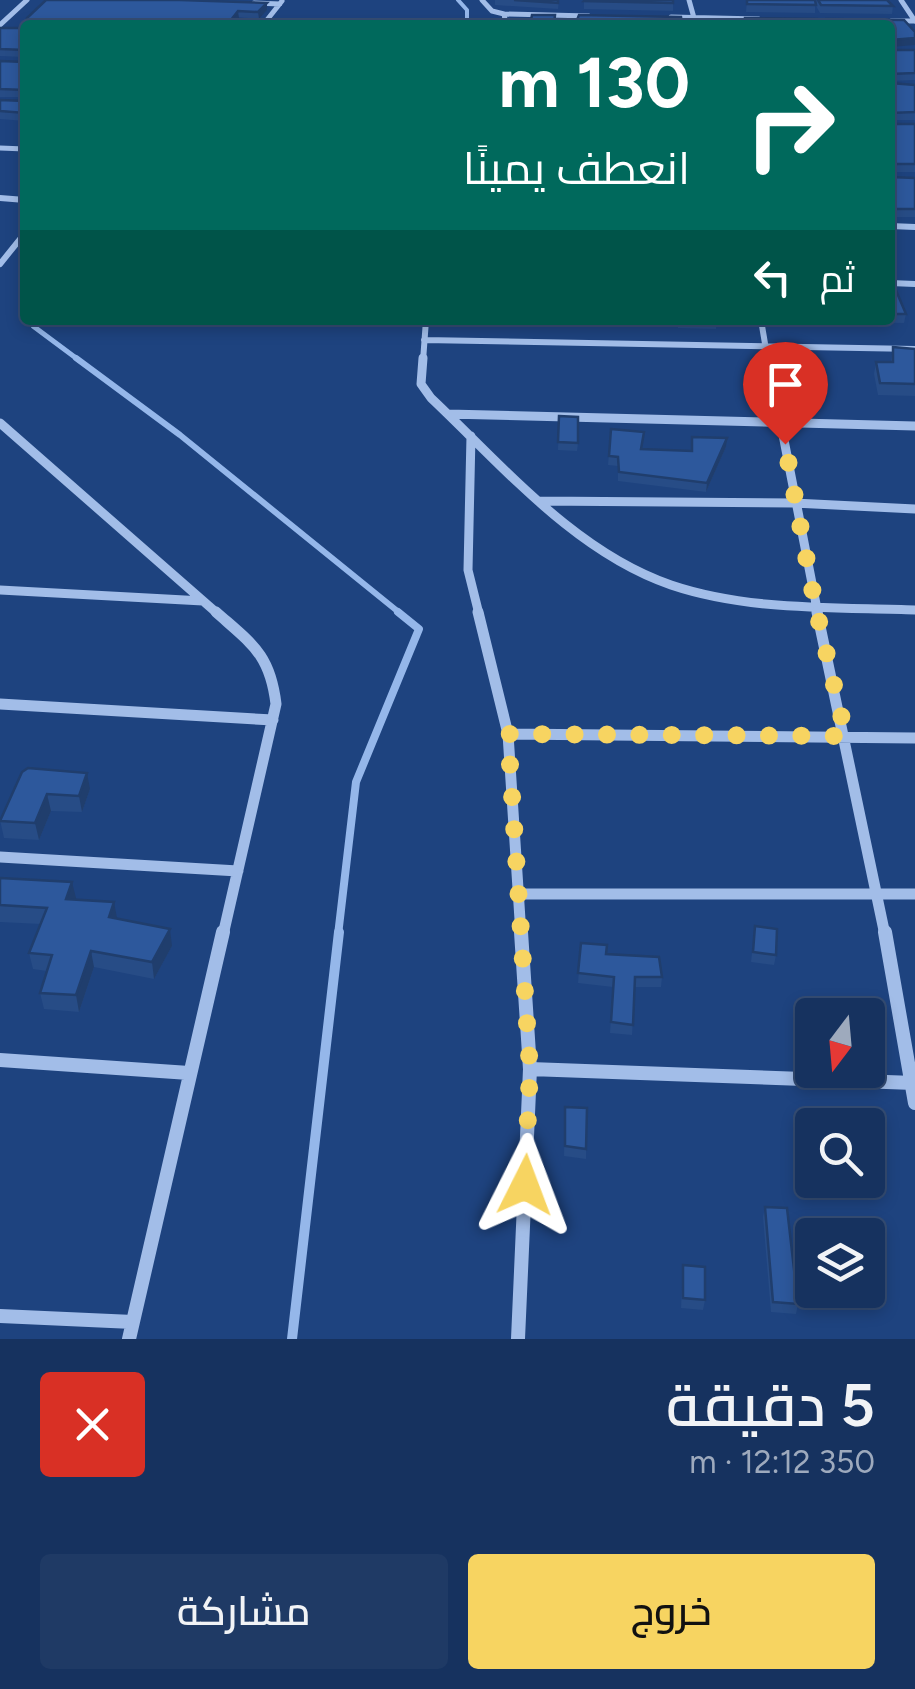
<!DOCTYPE html>
<html lang="ar">
<head>
<meta charset="utf-8">
<style>
  body { margin:0; font-family:Figtree,Cairo,sans-serif; background:#1f3a65; color:#f1f3f6; direction:rtl; height:100vh; display:flex; flex-direction:column; font-size:38px; white-space:nowrap }
  * { box-sizing:border-box; margin:0 }
  p { font-size:32px; color:#9eaabd }
  .icon { flex:none; width:55px; height:55px; fill:none; stroke:currentColor; stroke-width:2; stroke-linecap:round; stroke-linejoin:round }
  .map { position:relative; height:1339px; overflow:hidden; direction:ltr }
  .drawer { display:flex; flex-direction:column; background:#16325f; flex:1 }
  .drawer>* { flex:none }
  .top-card { position:absolute; left:20px; top:20px; width:875px; height:305px; border-radius:10px; box-shadow:0 5px 15px #0003,0 0 0 2px #354d74; direction:rtl; background:#00695c; color:#fff; overflow:hidden }
  .needle { width:65px; rotate:196deg }
  .controls { position:absolute; left:795px; top:998px; display:grid; gap:20px }
  .controls a { display:grid; place-items:center; width:90px; height:90px; border-radius:10px; background:#16325f; box-shadow:0 5px 15px #0003,0 0 0 2px #354d74; font-size:50px }
  .pin { position:absolute; display:grid; place-items:center; width:85px; height:85px; color:#fff; margin:-102px -42px; border-radius:50% 50% 50% 0; rotate:-45deg; box-shadow:0 0 10px #0007 }
  .pin .icon { rotate:45deg }
  .me { position:absolute; width:110px; margin:-55px; rotate:3deg; stroke-linejoin:round; filter:drop-shadow(0 0 8px #0008) }
  .turn { display:flex; align-items:center; gap:35px; height:210px; padding:0 40px; font-size:45px }
  .turn .icon { width:130px; height:130px; stroke-width:2.5 }
  .turn b { display:block; font-size:70px; line-height:85px }
  .then { display:flex; align-items:center; height:95px; padding:0 40px; background:#0003; gap:20px; font-size:38px }
  .round { display:grid; place-items:center; flex:none; width:105px; height:105px; border-radius:10px; background:#1f3a65 }
  .headline { display:flex; align-items:center; justify-content:space-between; height:170px; padding:0 40px }
  h1 { font-size:60px; font-weight:600; line-height:75px }
  .primary-button { display:flex; gap:20px; margin-top:auto; padding:20px 40px }
  .primary-button a { flex:1; height:115px; border-radius:10px; background:#f7d461; color:#111; font-size:40px; font-weight:600; line-height:115px; text-align:center }
  .primary-button a+a { background:#1f3a65; color:#f1f3f6 }
  .map>svg:first-child { display:block }
  .lines { fill:none; stroke-linecap:round; stroke-linejoin:round }
  .stream-far4 { stroke:#95b7ea; stroke-width:4 }
  .stream-far3 { stroke:#95b7ea; stroke-width:5 }
  .stream-far2 { stroke:#95b7ea; stroke-width:6 }
  .stream-far1 { stroke:#95b7ea; stroke-width:8 }
  .stream { stroke:#95b7ea; stroke-width:10 }
  .street-far4 { stroke:#a2bde8; stroke-width:5 }
  .street-far3 { stroke:#a2bde8; stroke-width:6 }
  .street-far2 { stroke:#a2bde8; stroke-width:9 }
  .street-far1 { stroke:#a2bde8; stroke-width:11 }
  .street { stroke:#a2bde8; stroke-width:14 }
  .wall { fill:#274c86 }
  .shaded-wall { fill:#203e6d }
  .building { fill:#2d589c; stroke:#203e6d; stroke-width:2.5 }
  .route { stroke:#f7d461; stroke-width:18; stroke-dasharray:0 32.4 }
</style>
</head>
<body>
<div class="map">
<svg width="915" height="1339" viewBox="0 0 915 1339">
  <rect width="100%" height="100%" fill="#1e437f"/>
  <g class="lines">
    <path class="stream-far4" d="M458,0L467,10V25"/>
    <path class="stream-far3" d="M37,320L33,326L80,361"/>
    <path class="stream-far2" d="M76,358L180,435L401,614"/>
    <path class="stream-far1" d="M338,935L356,782L419,629L398,612"/>
    <path class="stream" d="M292,1339L339,932"/>
    <path class="street-far4" d="M482,0L492,11L504,14L506,25
      M689,0L696,25
      M901,0L915,21
      M254,3L280,4
      M504,14L589,16
      M671,17L759,19
      M891,21H915
      M0,25L27,0
      M263,25L282,1
      M0,148L25,149"/>
    <path class="street-far3" d="M0,198L25,200
      M890,226L915,227
      M0,264L25,233
      M890,283L915,284
      M761,320L768,361
      M424,340L915,349
      M423,361L426,320"/>
    <path class="street-far2" d="M423,358L421,384L431,398C503,466 575,552 671,585C748,611 835,607 915,610
      M768,358L818,614
      M448,414L915,426
      M0,423L218,614
      M471,436L468,570L479,614
      M539,501L794,503L915,509
      M0,590L203,601"/>
    <path class="street-far1" d="M216,612C252,644 270,654 276,704L223,935
      M478,612L508,734L521,935
      M817,612L885,935
      M0,704L273,720
      M508,734L915,738
      M0,857L238,871
      M519,894H915"/>
    <path class="street" d="M885,932L915,1103
      M0,1060L189,1073
      M530,1069L914,1083
      M0,1316L133,1322
      M129,1339L223,932
      M518,1339L530,1069L521,932"/>
  </g>
  <path class="wall" d="M46,0L267,3V10L259,19Z
    M495,0H559L558,9L495,5Z
    M747,0H887L893,6L892,14L820,13L815,4V13L746,12Z
    M584,1L673,3V11L584,9Z
    M0,28H25V57L0,56Z
    M890,50H915V80L890,81Z
    M0,61L25,62V97H0Z
    M890,83L915,85V120H890Z
    M0,100L25,101V121L0,119Z
    M890,124H915V172H890Z
    M890,177L915,178V217H890Z
    M890,280L906,314L904,323L825,322V320H890Z
    M677,320H716V329L678,328Z
    M893,347L915,349V396L878,395L874,374L876,362H891Z
    M559,416L578,443L577,451L558,450Z
    M611,429L642,449L691,451L692,437L726,447L706,492L618,481V466L608,465Z
    M22,772L90,789L82,812L51,811L39,840L4,838L0,820Z
    M0,878L72,882L75,899L117,918L172,946L154,979L94,967L79,1012L44,1009L40,993L47,971L33,969L29,953L41,924L0,922Z
    M755,926L776,955L774,965L751,962Z
    M581,943L662,977L661,987H635L632,1035L610,1033L613,987L578,983Z
    M565,1107L586,1149V1159L564,1156Z
    M765,1207L798,1304L796,1314L771,1312L763,1217Z
    M683,1265L705,1300L703,1310L681,1308Z"/>
  <path class="shaded-wall" d="M267,3V10L259,19L258,12Z
    M238,11L239,18L233,25H227Z
    M915,38V45L890,47V40Z
    M727,438L726,447L706,492L707,483Z
    M87,773L90,789L82,812L79,796Z
    M47,794L51,811L39,840L35,823Z
    M72,882L76,898L69,915L66,899Z
    M114,902L117,918L112,934L109,917Z
    M170,929L172,946L154,979L152,962Z
    M91,951L94,967L79,1012L76,995Z"/>
  <path class="building" d="M46,0H180L267,3L258,12L238,11L227,25H27V18Z
    M514,0H558V3Z
    M585,0H673V3L584,1Z
    M747,0H815L816,5L747,4Z
    M818,0H887L893,6L821,5Z
    M532,15H555L554,25H530Z
    M579,15L681,17L682,25H575Z
    M745,18L817,19V25H745Z
    M827,19L904,20L915,32V38L890,40V25H830Z
    M0,28H25V50L0,49Z
    M890,50H915V73L890,74Z
    M0,61L25,62V90L0,89Z
    M890,83L915,85V112L890,113Z
    M0,100L25,101V113L0,111Z
    M890,124H915V164H890Z
    M890,177L915,178V209H890Z
    M890,280L892,281L906,314H890Z
    M893,347L915,349V384L880,383L876,362H893Z
    M559,416L578,417V443L558,442Z
    M611,429L644,432L641,449L692,451V437L727,438L707,483L619,472L618,457L609,456Z
    M28,768L87,773L79,796L47,794L35,823L0,821L22,772Z
    M0,878L72,882L66,899L114,902L109,917L170,929L152,962L91,951L76,995L40,993L52,955L29,953L47,908L0,905Z
    M755,926L777,929L776,955L753,952Z
    M581,943L607,945L606,954L659,957L662,977H635L633,1025L611,1022L614,977L578,973Z
    M839,1008L861,1011V1015H839Z
    M565,1107L587,1108L586,1149L565,1146Z
    M765,1207L787,1208L798,1304L773,1302Z
    M683,1265L705,1267V1300L683,1298Z"/>
  <g class="lines">
    <path class="route" d="M525,1185L530,1069L508,734L846,736L815,604L785,444"/>
  </g>
</svg>
<div class="controls">
<a><svg class="needle" viewBox="-14 -14 28 28"><path d="M0-13l5 13h-10z" fill="#e53935"/><path d="M0 13l5-13h-10z" fill="#9eaabd"/></svg></a>
<a><svg class="icon" aria-label="search" viewBox="0 0 24 24"><circle cx="10" cy="10" r="6"/><path d="M15 15l6 6"/></svg></a>
<a><svg class="icon" aria-label="layers" viewBox="0 0 24 24"><path d="M12 4l9 5-9 5-9-5zM3 14l9 5 9-5"/></svg></a>
</div>
<div class="pin" style="left:785px;top:444px;background:#d93025"><svg class="icon" aria-label="arrive" viewBox="0 0 24 24"><path d="M6 21V4h12l-3 4 3 4H6"/></svg></div>
<svg class="me" style="left:525px;top:1185px" viewBox="-20 -20 40 40"><path d="M0-17L14 15 0 8-14 15z" fill="#f7d461" stroke="#fff" stroke-width="4"/></svg>
<div class="top-card">
<div class="turn"><svg class="icon" aria-label="right" viewBox="0 0 24 24"><path d="M7 20v-9h11M14 6l5 5-5 5"/></svg><div><b>130 m</b>انعطف يمينًا</div></div>
<div class="then">ثم<svg class="icon" aria-label="left" viewBox="0 0 24 24"><path d="M17 20v-9H6M10 6l-5 5 5 5"/></svg></div>
</div>
</div>
<section class="drawer">
<div class="headline"><div><h1>5 دقيقة</h1><p>350 m · 12:12</p></div><a class="round" style="background:#d93025;color:#fff"><svg class="icon" aria-label="close" viewBox="0 0 24 24"><path d="M6 6l12 12M18 6L6 18"/></svg></a></div>
<div class="primary-button"><a>خروج</a><a>مشاركة</a></div>
</section>
</body>
</html>
